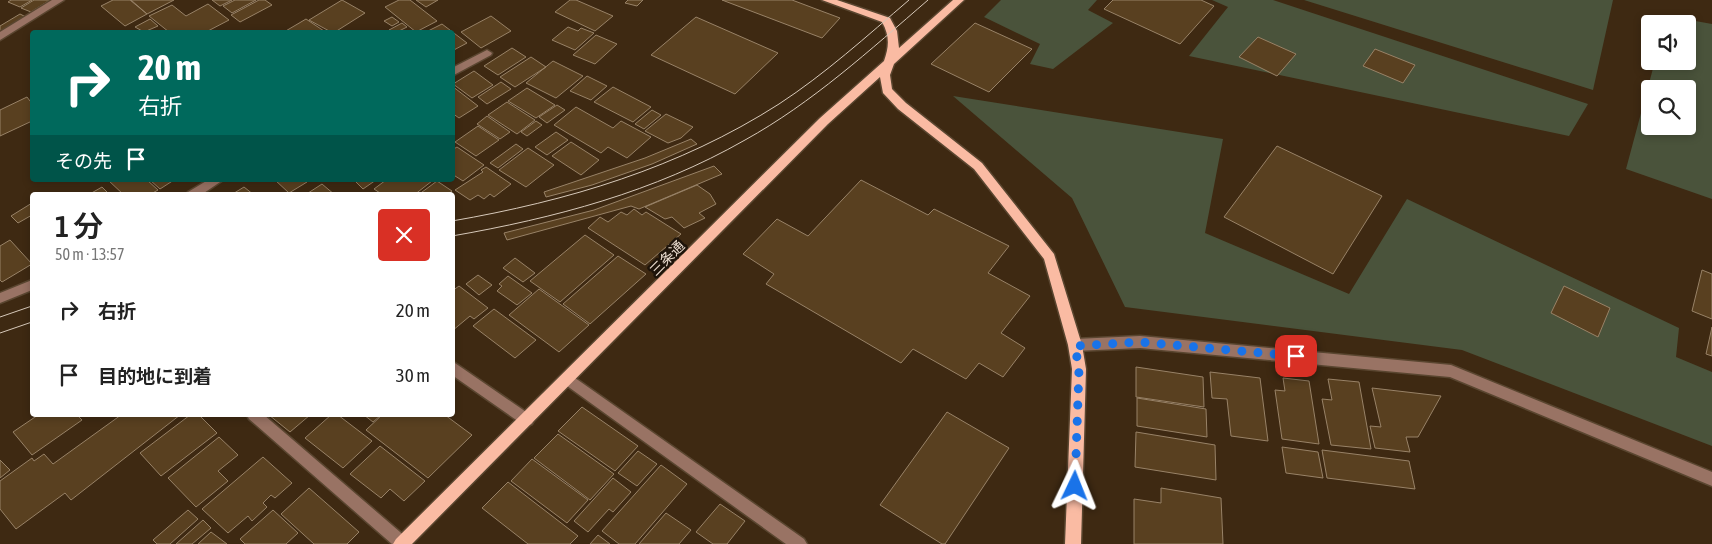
<!DOCTYPE html>
<html lang="ja">
<head>
<meta charset="utf-8">
<style>
  body { margin:0; font-family:"Asap Condensed","Noto Sans JP",sans-serif; background:#f6f6f6; color:#222; height:100vh; display:flex; flex-direction:column; font-size:19px; white-space:nowrap }
  * { box-sizing:border-box; margin:0 }
  p { font-size:16px; color:#767676 }
  .icon { flex:none; width:28px; height:28px; fill:none; stroke:currentColor; stroke-width:2; stroke-linecap:round; stroke-linejoin:round }
  .map { position:relative; flex:1; overflow:hidden }
  .panel { position:absolute; left:30px; top:192px; width:425px; height:225px; display:flex; flex-direction:column; background:#fff; border-radius:5px; box-shadow:0 2px 8px #0003 }
  .panel>* { flex:none }
  .guide { position:absolute; left:30px; top:30px; width:425px; height:152px; border-radius:5px; box-shadow:0 2px 8px #0003; background:#00695c; color:#fff; overflow:hidden }
  .fabs { position:absolute; left:1641px; top:15px; display:grid; gap:10px }
  .fabs a { display:grid; place-items:center; width:55px; height:55px; border-radius:5px; background:#fff; box-shadow:0 2px 8px #0003; font-size:25px }
  .pin { position:absolute; display:grid; place-items:center; width:42px; height:42px; color:#fff; margin:-21px; border-radius:10px; box-shadow:0 2px 8px #0006 }
  .me { position:absolute; width:55px; margin:-28px; rotate:2deg; stroke-linejoin:round; filter:drop-shadow(0 0 4px #0008) }
  .turn { display:flex; align-items:center; gap:18px; height:105px; padding:0 25px; font-size:22px }
  .turn .icon { width:65px; height:65px; stroke-width:2.5 }
  .turn b { display:block; font-size:35px; line-height:42px }
  .then { display:flex; align-items:center; height:48px; padding:0 25px; background:#0003; gap:10px; font-size:19px }
  .round { display:grid; place-items:center; flex:none; width:52px; height:52px; border-radius:5px; background:#f6f6f6 }
  .summary { display:flex; align-items:center; justify-content:space-between; height:85px; padding:0 25px }
  h1 { font-size:30px; font-weight:600; line-height:38px }
  ul { padding:0; list-style:none }
  li { display:flex; align-items:center; gap:15px; height:65px; padding:0 25px }
  li div { flex:1 }
  li b { display:block; font-size:19px }
  li em { font-style:normal }
  .map>svg:first-child { display:block }
  .green { fill:#4a533b; fill-rule:evenodd }
  .building { fill:#594020; stroke:#988267 }
  .lines { fill:none; stroke-linecap:round; stroke-linejoin:round }
  .minor-casing { stroke:#5a4630; stroke-width:3 }
  .major-casing { stroke:#5a4630; stroke-width:3 }
  .minor { fill:#997364; fill-rule:evenodd }
  .major { fill:#fabba3; fill-rule:evenodd }
  .tram { stroke:#d7c9ba; stroke-width:1 }
  .route { stroke:#1a73e8; stroke-width:9; stroke-dasharray:0 16.2 }
  .labels { text-anchor:middle; stroke-width:5; stroke-linejoin:round; paint-order:stroke }
  .street-label { font-size:14px; fill:#eadccf; stroke:#1e140a }
</style>
</head>
<body>
<div class="map">
<svg width="1712" height="544" viewBox="0 0 1712 544">
  <rect width="100%" height="100%" fill="#3e2912"/>
  <path class="green" d="M1001,0H1097L1088,10L1113,23L1053,69L1030,64L1040,44L984,17Z
    M1212,0H1273L1588,104L1569,136L1189,56L1228,7Z
    M1304,0H1613L1593,90Z
    M1668,16L1712,24V199L1626,169L1655,61H1688V24H1666ZM1650,89H1688V126H1650Z
    M953,96L1223,139L1205,233L1349,294L1407,199L1679,328L1676,357L1712,372V446L1462,350L1125,307L1072,198Z"/>
  <path class="building" d="M11,0H32L20,7L8,2Z
    M34,0H50L31,12L21,8Z
    M113,0H130L147,14L125,26L101,6Z
    M131,0H174L147,14Z
    M212,0H232L220,6Z
    M235,0H256L232,13L223,6Z
    M259,0H265L272,5L240,22L231,15Z
    M342,0L365,13L335,32H331L309,20Z
    M399,0H410L437,21L416,32L385,7Z
    M416,0H438L426,7Z
    M570,0H576L613,16L595,31L555,12Z
    M628,0H643L637,6L625,3Z
    M722,0H792L840,18L822,38Z
    M1113,0H1201L1214,6L1180,44L1104,9Z
    M208,4L229,20L206,32H169L149,16L172,5L186,16Z
    M20,14L28,18L0,35V26Z
    M491,16L511,31L481,48L461,32Z
    M392,17L399,22L392,26L384,21Z
    M696,17L778,53L735,94L651,55Z
    M150,19L158,26L144,32L135,27Z
    M306,19L324,31L284,32Z
    M402,23L407,27L397,32L389,30Z
    M975,23L1032,49L989,92L931,64Z
    M442,24L467,43L452,51V32H426Z
    M568,27L578,31L581,28L594,33L575,50L552,40Z
    M596,35L617,44L595,64L573,55Z
    M1258,37L1296,54L1277,76L1239,57Z
    M512,48L526,57L498,75L484,66Z
    M1375,49L1415,65L1403,83L1363,66Z
    M531,57L546,67L515,87L500,77Z
    M553,61L583,76L556,98L526,83Z
    M474,71L493,85L472,98L453,84Z
    M587,76L607,86L591,100L570,91Z
    M501,82L511,89L487,104L478,97Z
    M452,86L469,99L478,106L459,118L452,113Z
    M613,87L651,107L633,122L594,102Z
    M527,88L555,105L536,118L508,101Z
    M27,97L30,101L32,99V121L0,136V110Z
    M507,102L535,120L517,134L488,115Z
    M557,105L565,110L547,123L539,117Z
    M576,107L613,128L621,121L651,137L627,158L608,147L601,153L554,125Z
    M652,110L661,115L644,129L635,124Z
    M666,114L693,127L681,138L668,143L645,131Z
    M487,116L510,132L500,139L477,124Z
    M536,121L542,125L527,136L521,132Z
    M478,126L499,140L476,156L455,142Z
    M556,132L568,140L547,155L535,147Z
    M691,139L697,144L652,164L592,185L546,197L544,192L645,158Z
    M571,142L599,160L581,175L552,156Z
    M516,144L523,149L498,168L490,163Z
    M1277,146L1382,196L1333,274L1224,217Z
    M457,147L484,165L463,181L452,174V150Z
    M528,148L554,165L526,187L499,170Z
    M714,166L722,174L639,209L631,206L507,240L504,233L594,210Z
    M486,167L511,184L494,197L490,194L484,199L478,195L470,200L455,190L483,172L481,170Z
    M108,180H147L158,190L149,195H124Z
    M150,180H174L160,189Z
    M275,180H305L307,182L289,193Z
    M360,180H376L363,189L356,182Z
    M386,180H432V181L414,195H383L374,189Z
    M861,180L928,215L934,209L1009,246L988,273L1030,296L1001,333L1025,348L1003,377L979,363L966,379L913,349L901,363L766,284L774,274L743,254L777,219L808,236Z
    M437,181L452,191L447,195H418Z
    M322,184L335,195H305Z
    M697,185L710,194L716,204L699,213L705,218L684,228L672,217L665,219L645,207Z
    M102,187L110,195H88Z
    M244,187L254,195H231Z
    M32,203V215L18,223L11,216Z
    M634,209L642,215L646,212L681,234L645,265L588,228L600,217L608,222L621,212L627,215Z
    M585,235L614,255L560,302L530,281Z
    M10,240L32,264L2,282L0,280V246Z
    M618,256L646,274L590,324L563,304Z
    M515,258L535,273L523,282L503,268Z
    M1702,270L1712,274V319L1692,311Z
    M478,275L492,285L479,295L466,284Z
    M508,276L532,293L517,305L497,291L502,286L499,284Z
    M459,286L488,308L474,319L470,316L452,331V291Z
    M1564,286L1610,308L1598,337L1551,313Z
    M539,289L589,325L559,352L509,315Z
    M494,309L536,340L515,358L473,326Z
    M1712,327V356L1706,354Z
    M1136,367L1203,377L1204,407L1136,397Z
    M1210,372L1260,378L1268,441L1231,436L1227,399L1212,398Z
    M1283,378L1309,381L1319,444L1282,439L1275,390L1285,391Z
    M1328,379L1359,382L1371,449L1331,445L1322,399L1332,400Z
    M1372,388L1441,396L1418,437H1406L1410,452L1375,448L1370,426L1381,427Z
    M1137,398L1206,409L1207,437L1137,426Z
    M582,407L638,446L615,471L558,431Z
    M947,412L1009,448L945,544H942L880,505Z
    M38,415H77L82,420L32,455L13,432Z
    M121,415H180L71,500L65,493L16,529L0,509V481L32,458L34,461L44,454L53,464Z
    M190,415H199L217,433L161,476L140,453Z
    M269,415H310L290,432Z
    M331,415H338L372,441L343,468L305,438Z
    M364,415H381L373,422Z
    M382,415H445L472,435L428,478L366,430Z
    M1136,432L1215,445L1216,480L1135,467Z
    M558,434L614,474L590,500L534,458Z
    M219,437L238,455L218,471L228,481L196,507L168,478Z
    M380,446L425,481L404,501L390,489L381,498L350,474Z
    M1282,447L1318,452L1323,478L1286,473Z
    M1322,450L1409,461L1415,489L1327,478Z
    M638,451L657,464L637,486L618,473Z
    M263,457L292,483L275,498L271,495L263,503L267,507L252,521L248,516L228,533L202,509Z
    M532,459L588,500L567,523L511,481Z
    M0,460L10,470L0,478Z
    M661,465L687,484L635,544H619L602,531Z
    M613,478L631,492L613,512L609,509L588,532L574,521Z
    M508,482L578,536L570,544H528L482,508Z
    M309,488L359,532L347,544H314L281,514Z
    M1161,488L1221,498L1223,544H1134V499L1161,503Z
    M720,504L745,521L727,544H713L696,532Z
    M188,510L198,519L170,544H157L153,540Z
    M273,510L298,533L286,544H245L240,539Z
    M666,513L691,530L679,544H639Z
    M203,520L211,528L192,544H176Z
    M211,532L227,544H198Z
    M598,535L610,544H590Z"/>
  <g class="lines">
    <defs>
      <path id="minor" d="M52,0H64L0,40V32Z
        M487,50L492,53L491,55L452,76V68Z
        M208,180H223L201,195H186L188,192Z
        M32,280V290L0,303V293Z
        M1140,336L1451,365L1712,472V486L1450,377L1140,348L1075,351L1070,349L1068,345L1070,341L1075,339Z
        M452,361L532,416L534,420L532,424L527,426L522,424L452,375Z
        M568,373L804,539L807,544H786L563,383L561,379L563,375Z
        M247,415H264L407,538L409,544H392L249,419Z"/>
      <path id="major" d="M822,0H837L890,18L897,31L899,48L953,0H964L894,64L890,75L892,89L906,103L982,163L1054,254L1082,345L1086,369L1081,544H1065L1072,369L1068,345L1044,259L974,169L898,109L883,93L880,77L828,124L412,544H393L396,539L820,118L884,61C889,47 890,36 882,22Z"/>
    </defs>
    <use href="#minor" class="minor-casing"/>
    <use href="#major" class="major-casing"/>
    <use href="#minor" class="minor"/>
    <use href="#major" class="major"/>
    <path class="tram" d="M452,221C568,201 679,168 779,104C825,74 867,36 909,0
      M452,236C555,218 654,192 745,140C812,103 870,50 928,0
      M0,317L32,306
      M0,333L32,322"/>
  </g>
  <g class="lines">
    <path class="route" d="M1075,486L1079,369L1075,346L1140,342L1296,356"/>
  </g>
  <g class="labels">
    <g class="street-label">
      <text transform="translate(667 258) rotate(-45)" y="5">三条通</text>
    </g>
  </g>
</svg>
<div class="fabs">
<a><svg class="icon" aria-label="sound" viewBox="0 0 24 24"><path d="M4 9h4l5-4v14l-5-4H4zM17 9q2 3 0 6"/></svg></a>
<a><svg class="icon" aria-label="search" viewBox="0 0 24 24"><circle cx="10" cy="10" r="6"/><path d="M15 15l6 6"/></svg></a>
</div>
<div class="pin" style="left:1296px;top:356px;background:#d93025"><svg class="icon" aria-label="arrive" viewBox="0 0 24 24"><path d="M6 21V4h12l-3 4 3 4H6"/></svg></div>
<svg class="me" style="left:1075px;top:486px" viewBox="-20 -20 40 40"><path d="M0-17L14 15 0 8-14 15z" fill="#1a73e8" stroke="#fff" stroke-width="4"/></svg>
<div class="guide">
<div class="turn"><svg class="icon" aria-label="right" viewBox="0 0 24 24"><path d="M7 20v-9h11M14 6l5 5-5 5"/></svg><div><b>20 m</b>右折</div></div>
<div class="then">その先<svg class="icon" aria-label="arrive" viewBox="0 0 24 24"><path d="M6 21V4h12l-3 4 3 4H6"/></svg></div>
</div>
<section class="panel">
<div class="summary"><div><h1>1 分</h1><p>50 m · 13:57</p></div><a class="round" style="background:#d93025;color:#fff"><svg class="icon" aria-label="close" viewBox="0 0 24 24"><path d="M6 6l12 12M18 6L6 18"/></svg></a></div>
<ul>
<li><svg class="icon" aria-label="right" viewBox="0 0 24 24"><path d="M7 20v-9h11M14 6l5 5-5 5"/></svg><div><b>右折</b></div><em>20 m</em></li>
<li><svg class="icon" aria-label="arrive" viewBox="0 0 24 24"><path d="M6 21V4h12l-3 4 3 4H6"/></svg><div><b>目的地に到着</b></div><em>30 m</em></li>
</ul>
</section>
</div>
</body>
</html>
